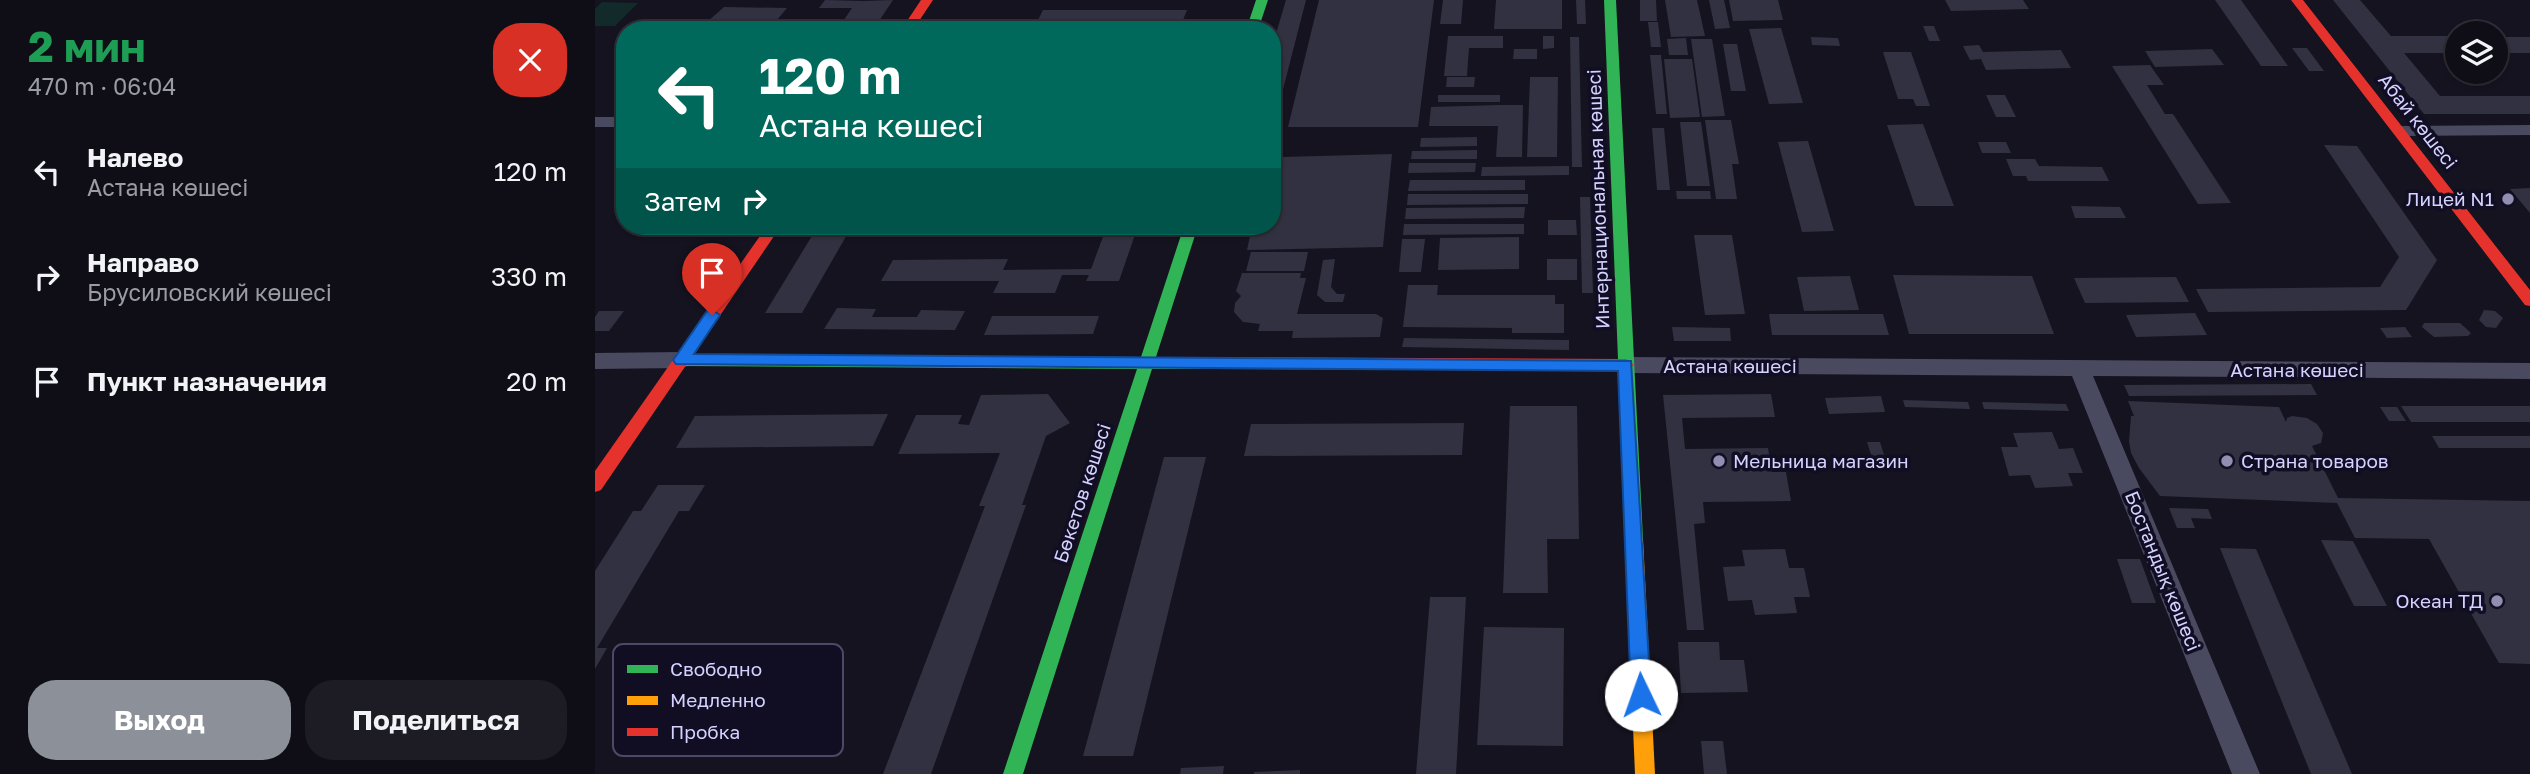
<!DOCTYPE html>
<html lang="ru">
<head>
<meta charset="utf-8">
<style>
  body { margin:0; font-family:"Golos Text",sans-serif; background:#1d1c24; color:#f1f3f6; height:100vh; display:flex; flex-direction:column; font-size:26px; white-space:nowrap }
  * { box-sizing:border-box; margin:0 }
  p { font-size:23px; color:#9b9ca1 }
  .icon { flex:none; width:38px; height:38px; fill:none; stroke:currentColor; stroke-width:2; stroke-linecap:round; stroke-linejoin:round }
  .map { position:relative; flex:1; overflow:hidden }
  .sheet { display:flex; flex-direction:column; background:#0f0e17; width:595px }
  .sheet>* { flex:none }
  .hud { position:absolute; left:21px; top:21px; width:665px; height:214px; border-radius:28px; box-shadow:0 2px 5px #0004,0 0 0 2px #2f2e36; background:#00695c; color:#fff; overflow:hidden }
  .tools { position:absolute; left:1850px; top:21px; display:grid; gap:14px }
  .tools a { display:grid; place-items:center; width:63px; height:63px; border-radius:50%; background:#0f0e17; box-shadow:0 2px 5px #0004,0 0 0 2px #2f2e36; font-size:35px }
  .pin { position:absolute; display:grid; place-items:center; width:60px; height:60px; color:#fff; margin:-72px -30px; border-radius:50% 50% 50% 0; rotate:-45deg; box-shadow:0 0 7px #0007 }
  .pin .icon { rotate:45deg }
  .me { position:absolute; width:77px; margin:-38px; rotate:357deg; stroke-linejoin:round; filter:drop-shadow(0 0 5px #0008) }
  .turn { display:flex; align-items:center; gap:24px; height:147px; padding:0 28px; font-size:32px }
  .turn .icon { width:91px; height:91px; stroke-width:2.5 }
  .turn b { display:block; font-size:49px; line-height:60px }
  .then { display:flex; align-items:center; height:66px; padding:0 28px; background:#0003; gap:14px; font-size:26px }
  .round { display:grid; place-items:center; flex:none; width:74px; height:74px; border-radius:28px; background:#1d1c24 }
  .overview { display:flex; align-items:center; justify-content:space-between; height:119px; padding:0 28px }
  h1 { font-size:42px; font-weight:700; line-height:52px; color:#1e9e55 }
  .action { display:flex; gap:14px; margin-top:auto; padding:14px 28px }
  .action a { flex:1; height:80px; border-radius:28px; background:#8c9099; color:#fff; font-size:28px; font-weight:700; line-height:80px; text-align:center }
  .action a+a { background:#1d1c24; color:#f1f3f6 }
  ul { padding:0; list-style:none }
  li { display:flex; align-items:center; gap:21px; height:105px; padding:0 28px }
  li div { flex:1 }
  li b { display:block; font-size:26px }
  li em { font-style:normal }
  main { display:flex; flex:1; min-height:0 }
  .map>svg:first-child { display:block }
  .green { fill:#122a29 }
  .building { fill:#323141 }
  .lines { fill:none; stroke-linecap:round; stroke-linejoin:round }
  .street { fill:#494960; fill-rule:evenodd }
  .fast { fill:#30b455; fill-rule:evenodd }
  .slow { fill:#ff9f0a; fill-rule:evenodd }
  .jam { fill:#e5322d; fill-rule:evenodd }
  .route { fill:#1a73e8; stroke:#114b97; stroke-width:2 }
  .poi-dot { fill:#918fb1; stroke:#110e24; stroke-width:2.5 }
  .labels { text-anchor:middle; stroke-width:7; stroke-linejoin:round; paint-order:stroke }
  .street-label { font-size:19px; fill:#d4d2ff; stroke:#110e24 }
  .poi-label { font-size:19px; fill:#d4d2ff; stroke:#110e24; text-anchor:end }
  .key { fill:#110e24; stroke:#4c4966; stroke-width:2 }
  .key-label { font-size:19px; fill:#d4d2ff }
</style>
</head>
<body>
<main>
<section class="sheet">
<div class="overview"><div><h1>2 мин</h1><p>470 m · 06:04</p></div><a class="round" style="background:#d93025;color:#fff"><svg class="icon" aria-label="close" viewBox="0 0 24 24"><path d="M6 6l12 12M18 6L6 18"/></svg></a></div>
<ul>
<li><svg class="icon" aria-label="left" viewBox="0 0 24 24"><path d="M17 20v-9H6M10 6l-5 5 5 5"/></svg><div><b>Налево</b><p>Астана көшесі</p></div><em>120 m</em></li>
<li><svg class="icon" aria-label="right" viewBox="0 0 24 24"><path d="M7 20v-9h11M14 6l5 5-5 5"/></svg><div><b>Направо</b><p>Брусиловский көшесі</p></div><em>330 m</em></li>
<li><svg class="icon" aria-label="arrive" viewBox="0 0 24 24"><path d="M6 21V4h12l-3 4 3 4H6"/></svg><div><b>Пункт назначения</b></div><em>20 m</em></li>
</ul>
<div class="action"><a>Выход</a><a>Поделиться</a></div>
</section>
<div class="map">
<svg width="1935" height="774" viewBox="0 0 1935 774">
  <rect width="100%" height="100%" fill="#14131f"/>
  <path class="green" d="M7,2L42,3H43L20,26H0V9Z"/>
  <path class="building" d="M230,0L268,1L298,0L278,30H242L257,8H224Z
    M691,0H711L685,101H677V47Z
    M724,0H839L823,127H693Z
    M848,0H868L866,24H845Z
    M901,0H967V29H899Z
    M981,0H990L991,24H982Z
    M1045,0H1061L1062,21H1045Z
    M1070,0H1102L1110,36L1076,37Z
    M1114,0H1129L1135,28L1120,29Z
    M1134,0H1183L1188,20L1138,21Z
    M1350,0H1428L1434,9L1356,11Z
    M1620,0H1646L1693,66H1666Z
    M1738,0H1765L1796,36H1862V53H1809L1845,96H1935V114H1829Z
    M129,7L192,8L182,20H190L182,30H103Z
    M448,10H592L584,30H554L556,25H497L494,30H438Z
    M1053,22H1063L1066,47H1056Z
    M1328,26H1339L1345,41H1334Z
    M1186,28L1208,103L1174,104L1154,29Z
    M853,36H908V48H874L872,76H849Z
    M948,36H959V48L948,49Z
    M975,37H984L987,167H977Z
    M1216,37L1243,38L1245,46L1217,45Z
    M1900,37H1935V53H1900Z
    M1091,38L1093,55H1074L1072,39Z
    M1096,39H1117L1130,116L1107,117Z
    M1128,44H1142L1151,91H1136Z
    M1384,45L1388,52L1466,50L1476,68L1391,70L1386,59L1375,60L1368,46Z
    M1697,48H1712L1729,71H1714Z
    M919,49H942V59H918Z
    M1617,49L1629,65L1560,67L1550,51Z
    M1288,52H1316L1335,106H1321L1318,99H1303Z
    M1055,55H1066L1072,114H1061Z
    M1069,59H1097L1105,117L1075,118Z
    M1555,65L1569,85H1552L1570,114H1578L1636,203L1603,204L1517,66Z
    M852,77H880L879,87H851Z
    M935,77H963L962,157H932Z
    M843,95H905V102H843Z
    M1391,95H1410L1421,117H1401Z
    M904,105H928L927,157H901L903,126H834L836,107Z
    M1110,120H1136L1144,164H1137L1142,199H1121Z
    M1085,122H1106L1115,186H1092Z
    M1328,124L1359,206H1320L1292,125Z
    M1057,128H1069L1075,190H1062Z
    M882,137V146L825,147L826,138Z
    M1213,141L1239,231L1207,232L1183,142Z
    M1383,142H1411L1416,153H1387Z
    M1729,145L1762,146L1842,260L1811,310L1613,312L1601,289L1785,287L1804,257Z
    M882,150V159H816L817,151Z
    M797,154L788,247L652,250L657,226H677V204L687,157Z
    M1411,159H1440L1444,166L1507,167L1514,181H1433L1431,176H1418Z
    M814,163H881L880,172L813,173Z
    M974,166V175L886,176L887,167Z
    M815,180H930V190L813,191Z
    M1935,188V213L1915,189Z
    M1081,191H1115L1116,199H1082Z
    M813,194H933V204L812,205Z
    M985,197H995L998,293H987Z
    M1476,206L1525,207L1531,218H1480Z
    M930,207L929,218L810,219L811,208Z
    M953,220H981L982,235H953Z
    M809,224H929V234L808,235Z
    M223,226H257L207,313H170Z
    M512,226H543L524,281H491L494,275H467L460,293H398L404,281H286L298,260L413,259L408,270L496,269Z
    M1099,235H1137L1150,314L1110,315Z
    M924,237V269L843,270L845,238Z
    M807,239H830L826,272H804Z
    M656,252H713L709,271H651Z
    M740,259L736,287L742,294H750L748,302H730L722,295L728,260Z
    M952,259H982V280H952Z
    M647,273H706L705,278H711L702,314H781L788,318L785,337L697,338L698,331H663L665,324L648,322L639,312L640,303L646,296L641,291Z
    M1298,275L1437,276L1459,334H1314Z
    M1255,276L1264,310L1209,311L1202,277Z
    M1581,277L1594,302L1490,303L1479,278Z
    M813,285H843L842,295H960V304H969V333H917V328L808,327Z
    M242,308L281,309L277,317H322L326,310L370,311L360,330L229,329Z
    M1889,310L1900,311L1908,318L1901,328L1891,327L1884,320Z
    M4,311H29L14,331H0V317Z
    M1600,313L1612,335L1541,337L1531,315Z
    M1174,314H1288L1294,335H1177Z
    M397,316H504L498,334L389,335Z
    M1829,323H1865L1876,333L1873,336L1839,337L1827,327Z
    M1077,327L1135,328L1136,341H1079Z
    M1810,327L1817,337L1792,338L1785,328Z
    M809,338L974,340V350L807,347Z
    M1716,384L1722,395L1534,396L1529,385Z
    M453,394L475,423L451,436L427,505H431L336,774H288L390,506H384L405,453L303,454L321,415H367L363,424L374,425L386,395Z
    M1176,394L1180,417L1087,418L1090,449L1173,448L1177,472H1191L1196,501L1108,502L1110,523L1099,524L1109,630H1092L1068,395Z
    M1286,396L1290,412L1234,414L1230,398Z
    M1308,400L1373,402L1375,409L1310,407Z
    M1533,401L1684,407L1691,422L1692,418L1697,416L1712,418L1722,424L1728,433L1726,443L1717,446L1743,498L1935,501V664L1904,663L1834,539L1760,538L1742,503L1565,496L1544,468L1536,453L1534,441L1536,416H1539Z
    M1387,402L1471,404L1474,411L1389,409Z
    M915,406H982L984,539H952L953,593H908Z
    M1806,406H1935V422H1816Z
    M1785,407H1802L1811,421H1794Z
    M293,414L278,446L81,448L100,416Z
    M869,423L867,455L649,456L656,424Z
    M1457,432L1464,449L1478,448L1488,473H1473L1478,486L1440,488L1435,475L1414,476L1406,447H1423L1418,433Z
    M1837,436H1935V448H1844Z
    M1272,442H1285L1291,461H1278Z
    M569,457H611L538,756H488Z
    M63,485H110L94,511H84L2,648H12L0,669V571L38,511H46Z
    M1574,508L1613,509L1617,519L1596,518L1600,528H1582Z
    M1726,540L1758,541L1792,606H1759Z
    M1625,548L1661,549L1757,774H1716Z
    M1190,549L1194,568H1209L1215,597H1199L1202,613L1160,615L1157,600L1133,601L1128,567L1150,566L1147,550Z
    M1522,559H1545L1561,603H1537Z
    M835,597H871L861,774H821Z
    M889,627L969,628L968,746L882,745Z
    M1083,642H1124L1125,660H1149L1153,692L1086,693Z
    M1106,741H1128L1132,774H1109Z
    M629,766L628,774H585L586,768Z
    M705,770V774H659V772Z"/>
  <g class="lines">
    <path class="street" d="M0,117H30V127H0Z
      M1935,125V135L1805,136L1797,131L1805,126Z
      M86,352L93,354L96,360L93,366L86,368L0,369V353Z
      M1031,357L1935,363V379L1498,376L1665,774H1637L1477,376L1031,373L1024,371L1021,365L1024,359Z"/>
    <path class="fast" d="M661,0H673L663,30H651Z
      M1009,0H1021L1048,539L1045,544L1039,547L1033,544L1030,539Z
      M589,226H603L561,357H620L628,363L620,369H557L428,774H408L542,369L86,366L78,360L86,354L546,357Z"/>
    <path class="slow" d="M1039,531L1045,534L1048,539L1060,774H1040L1030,539L1033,534Z"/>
    <path class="jam" d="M326,0H338L318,30H306Z
      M1696,0H1708L1935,290V306L1930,305Z
      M172,226H186L6,490L0,492V471Z
      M620,357L1031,359L1039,365L1031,371L620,369L612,363Z"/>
  </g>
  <path class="route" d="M117,310L125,315L99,354L1036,361L1056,695L1053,701L1046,704L1039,701L1036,695L1023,371L81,364L78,360L81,356L112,311Z"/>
  <g class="poi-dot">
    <circle cx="1913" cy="199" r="7"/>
    <circle cx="1124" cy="461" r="7"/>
    <circle cx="1632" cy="461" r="7"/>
    <circle cx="1902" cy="601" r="7"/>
  </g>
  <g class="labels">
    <g class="street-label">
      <text transform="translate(1823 121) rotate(52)" y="7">Абай көшесі</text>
      <text transform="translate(1003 199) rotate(-92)" y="7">Интернациональная көшесі</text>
      <text x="1135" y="373">Астана көшесі</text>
      <text x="1702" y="377">Астана көшесі</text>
      <text transform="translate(487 493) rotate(-72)" y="7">Бөкетов көшесі</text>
      <text transform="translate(1568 571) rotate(68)" y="7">Бостандық көшесі</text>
    </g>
    <g class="poi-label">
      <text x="1899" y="206">Лицей N1</text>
      <text x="1138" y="468" text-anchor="start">Мельница магазин</text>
      <text x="1646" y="468" text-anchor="start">Страна товаров</text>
      <text x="1888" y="608">Океан ТД</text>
    </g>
  </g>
  <rect x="18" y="644" width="230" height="112" rx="10" class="key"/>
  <rect x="32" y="665" width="31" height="8" fill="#30b455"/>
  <rect x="32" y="696" width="31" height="9" fill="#ff9f0a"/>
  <rect x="32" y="728" width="31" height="8" fill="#e5322d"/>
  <g class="key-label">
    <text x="75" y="676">Свободно</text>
    <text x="75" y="707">Медленно</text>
    <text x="75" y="739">Пробка</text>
  </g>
</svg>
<div class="tools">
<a><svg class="icon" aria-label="layers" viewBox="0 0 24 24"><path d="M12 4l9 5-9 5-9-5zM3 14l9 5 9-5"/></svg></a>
</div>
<div class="pin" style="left:117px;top:315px;background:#d93025"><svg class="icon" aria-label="arrive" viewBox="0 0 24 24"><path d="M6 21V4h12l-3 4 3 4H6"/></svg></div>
<svg class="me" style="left:1046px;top:695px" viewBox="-20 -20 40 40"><circle r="19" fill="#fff"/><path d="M0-13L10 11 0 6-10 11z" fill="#1a73e8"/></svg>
<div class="hud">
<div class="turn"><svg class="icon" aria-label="left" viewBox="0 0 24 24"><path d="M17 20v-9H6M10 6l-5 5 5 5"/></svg><div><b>120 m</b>Астана көшесі</div></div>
<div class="then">Затем<svg class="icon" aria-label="right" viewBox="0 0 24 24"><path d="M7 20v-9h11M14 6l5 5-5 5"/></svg></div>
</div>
</div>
</main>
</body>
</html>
